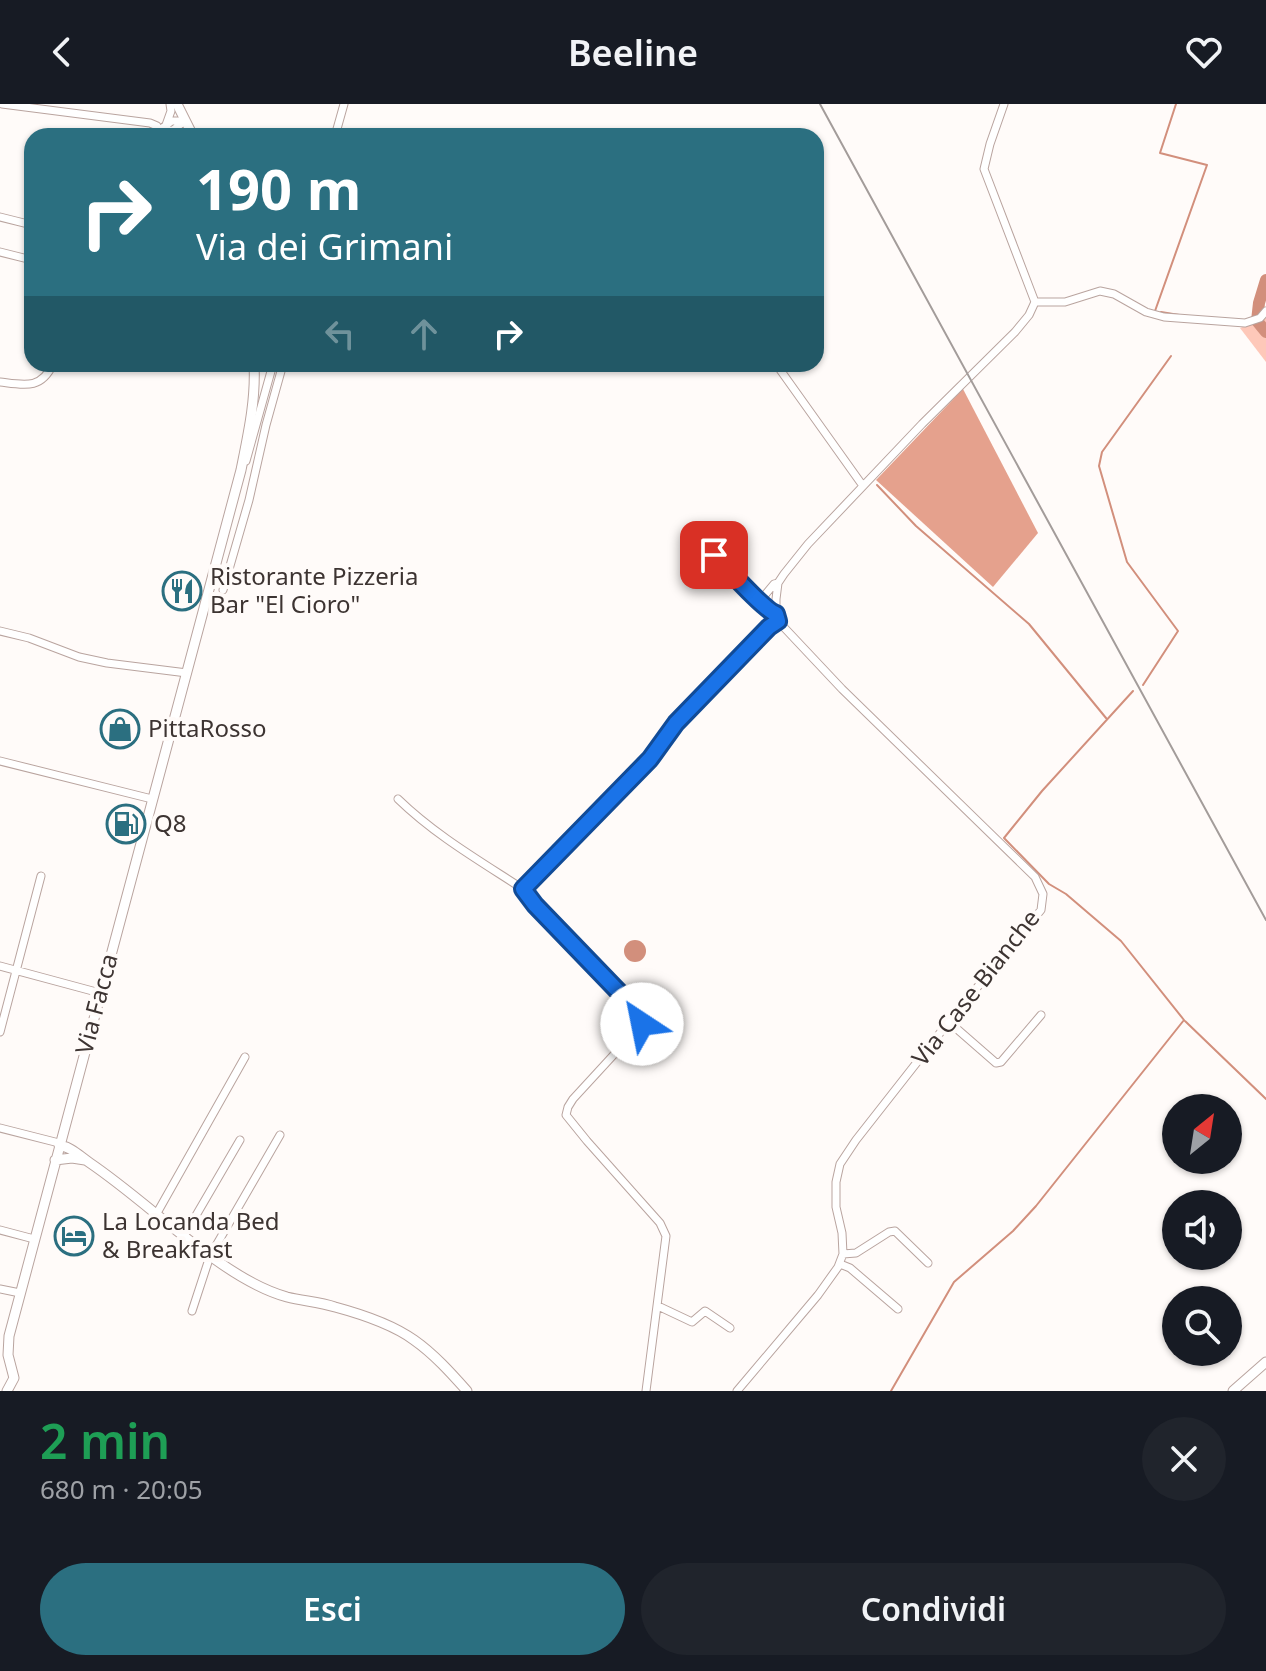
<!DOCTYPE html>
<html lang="it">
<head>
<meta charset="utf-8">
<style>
  body { margin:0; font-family:"Noto Sans",sans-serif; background:#20242c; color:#f1f3f6; height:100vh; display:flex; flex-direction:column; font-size:30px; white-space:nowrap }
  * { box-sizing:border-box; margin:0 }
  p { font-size:26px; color:#9ea1a6 }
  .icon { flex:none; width:44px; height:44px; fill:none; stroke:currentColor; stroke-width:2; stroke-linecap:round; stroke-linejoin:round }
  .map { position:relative; height:1287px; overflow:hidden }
  .drawer { display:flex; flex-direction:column; background:#171b24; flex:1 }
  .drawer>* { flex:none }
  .top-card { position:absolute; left:24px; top:24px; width:800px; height:244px; border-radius:24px; box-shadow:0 2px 6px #0004; background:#2b6f80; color:#fff; overflow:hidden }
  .needle { width:52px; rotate:30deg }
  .controls { position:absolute; left:1162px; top:990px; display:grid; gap:16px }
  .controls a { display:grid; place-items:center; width:80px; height:80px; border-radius:50%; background:#171b24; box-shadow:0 2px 6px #0004; font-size:40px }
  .pin { position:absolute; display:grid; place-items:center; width:68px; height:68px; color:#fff; margin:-34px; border-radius:16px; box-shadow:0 4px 12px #0006 }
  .me { position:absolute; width:88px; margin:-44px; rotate:326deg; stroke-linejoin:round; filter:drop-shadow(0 0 6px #0008) }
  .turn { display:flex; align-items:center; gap:28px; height:168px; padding:0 40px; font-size:36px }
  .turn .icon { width:104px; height:104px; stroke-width:2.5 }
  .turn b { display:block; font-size:56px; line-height:68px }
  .lanes { display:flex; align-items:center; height:76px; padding:0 40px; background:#0003; justify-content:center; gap:40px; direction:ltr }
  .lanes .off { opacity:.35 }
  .round { display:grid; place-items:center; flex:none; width:84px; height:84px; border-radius:42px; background:#20242c }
  .head { display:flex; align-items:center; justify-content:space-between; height:136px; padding:0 40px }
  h1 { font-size:48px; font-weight:600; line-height:60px; color:#1e9e55 }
  .cta { display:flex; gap:16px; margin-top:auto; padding:16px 40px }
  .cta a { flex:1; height:92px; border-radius:48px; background:#2b6f80; color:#fff; font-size:32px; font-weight:600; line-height:92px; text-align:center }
  .cta a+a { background:#20242c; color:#f1f3f6 }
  header { display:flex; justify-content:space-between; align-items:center; height:104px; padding:0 40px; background:#171b24; font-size:36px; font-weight:600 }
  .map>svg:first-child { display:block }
  .green { fill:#fec8b9 }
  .forest { fill:#e5a18d }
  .water { fill:#d28f7c }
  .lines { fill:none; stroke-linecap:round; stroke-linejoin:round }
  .stream { stroke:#d28f7c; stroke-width:2 }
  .river { stroke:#d28f7c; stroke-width:12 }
  .minor-casing { stroke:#b9a49f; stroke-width:9 }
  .major-casing { stroke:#b9a49f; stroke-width:11 }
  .minor { stroke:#fff; stroke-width:7 }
  .major { stroke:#fff; stroke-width:9 }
  .rail { stroke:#a39c9a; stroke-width:2 }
  .route-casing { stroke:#114b97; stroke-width:20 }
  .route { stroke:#1a73e8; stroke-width:14 }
  .labels { text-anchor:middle; stroke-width:8; stroke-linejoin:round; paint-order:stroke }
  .poi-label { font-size:24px; fill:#3d3432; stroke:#fffbf9; text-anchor:start }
  .street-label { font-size:24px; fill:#3d3432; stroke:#fffbf9 }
</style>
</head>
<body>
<header><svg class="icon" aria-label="back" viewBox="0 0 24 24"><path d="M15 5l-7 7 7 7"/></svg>Beeline<svg class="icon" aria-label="heart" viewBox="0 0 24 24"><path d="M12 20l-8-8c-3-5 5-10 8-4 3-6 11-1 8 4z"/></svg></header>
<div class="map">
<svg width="1266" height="1287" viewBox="0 0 1266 1287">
  <rect width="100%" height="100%" fill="#fffbf9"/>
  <path class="green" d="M1266,214V258L1240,224Z"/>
  <path class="forest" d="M963,285L1038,429L993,483L876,376Z"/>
  <path class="water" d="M624 847a11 11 0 1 1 22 0a11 11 0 1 1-22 0Z"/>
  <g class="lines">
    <path class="stream" d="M1155,207L1207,61L1160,49L1176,0
      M1161,208L1179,211
      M877,381L916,422L1029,520L1106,614
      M1143,581L1178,527L1127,458L1099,362L1102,348L1171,252
      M1185,917L1266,995
      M891,1287L954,1178L1013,1127L1036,1102L1184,916L1121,837L1066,790L1049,780L1004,734L1042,687L1133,587"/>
    <path class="river" d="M1266,176L1259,199L1257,217L1266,228"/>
    <defs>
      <path id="minor" d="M2,0L150,19L157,22L160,27L173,26L185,17
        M1004,0L990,40L984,65L1035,198
        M166,21L171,7L170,0
        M173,26L186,32
        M151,32L172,17H185
        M335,32L344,0
        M0,113L32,121
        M0,148L32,156
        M776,260L863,382
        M0,278C24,281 41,286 53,260
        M246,357L273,260
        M714,451L760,497
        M223,486L249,396L266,321L283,260
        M776,510L767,506L760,497L774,480L778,479
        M0,527L29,534L79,553L107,559L187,569
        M0,657L152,695
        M398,695C435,731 480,757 523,785
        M0,862L100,889
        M949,918L996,959L1001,958L1041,911
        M0,928L41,772
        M0,1024L59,1039
        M157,1109L245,953
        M0,1126L34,1135
        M184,1132L240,1036
        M843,1150L856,1149L889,1128L895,1127L928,1159
        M840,1160L850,1164L898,1205
        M0,1185L20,1189
        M658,1202L692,1218L705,1207L730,1224
        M192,1207L210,1152L280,1031
        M646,1287L666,1132L660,1119L587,1037L566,1011L568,1003L573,995L642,920V912L535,801L523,785L650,655L676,619L769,523L778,517
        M737,1287L818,1191L838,1163L843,1150L842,1129L836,1103V1078L840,1060L856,1036L947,920L1041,806L1043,790L1035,773L842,585L778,517L776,510V495L778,479L784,470L808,440L922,320L1015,228L1029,211L1035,198H1065L1100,187L1114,190L1146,208L1164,213L1245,219L1260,214L1266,207"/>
      <path id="major" d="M177,0L193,32
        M59,1041C73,1044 78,1051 90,1059C134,1089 172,1126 216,1156C237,1171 262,1186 287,1193C303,1197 319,1198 335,1203C361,1210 392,1220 414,1236C434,1250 451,1269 467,1287
        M55,1056L72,1054L85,1056
        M7,1287L14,1274L8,1251L9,1232L241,366C248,331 256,296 254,260
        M1233,1287L1266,1258"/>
    </defs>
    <use href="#minor" class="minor-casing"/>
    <use href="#major" class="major-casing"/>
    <use href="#minor" class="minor"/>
    <use href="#major" class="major"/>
    <path class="rail" d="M820,0L1266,816"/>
  </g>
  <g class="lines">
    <defs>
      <path id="route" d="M642,920V912L535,801L523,785L650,655L676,619L769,523L778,517L776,510C764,506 726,463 714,451"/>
    </defs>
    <use href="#route" class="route-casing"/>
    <use href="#route" class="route"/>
  </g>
  <defs>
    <symbol id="restaurant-ring" viewBox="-11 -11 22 22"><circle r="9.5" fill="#fffbf9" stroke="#2b6f80" stroke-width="1.5"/><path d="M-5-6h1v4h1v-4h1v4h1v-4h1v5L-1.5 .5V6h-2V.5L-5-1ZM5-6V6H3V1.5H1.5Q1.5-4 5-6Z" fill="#2b6f80"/></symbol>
    <symbol id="shop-ring" viewBox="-11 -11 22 22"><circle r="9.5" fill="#fffbf9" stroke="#2b6f80" stroke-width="1.5"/><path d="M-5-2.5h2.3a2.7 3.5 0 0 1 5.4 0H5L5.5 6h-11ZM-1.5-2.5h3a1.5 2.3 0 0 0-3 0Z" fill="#2b6f80"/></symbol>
    <symbol id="fuel-ring" viewBox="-11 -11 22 22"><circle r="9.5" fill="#fffbf9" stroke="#2b6f80" stroke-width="1.5"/><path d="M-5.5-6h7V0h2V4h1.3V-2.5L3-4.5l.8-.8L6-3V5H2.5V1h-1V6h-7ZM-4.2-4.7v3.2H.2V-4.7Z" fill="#2b6f80"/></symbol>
    <symbol id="hotel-ring" viewBox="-11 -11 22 22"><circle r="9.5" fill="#fffbf9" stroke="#2b6f80" stroke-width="1.5"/><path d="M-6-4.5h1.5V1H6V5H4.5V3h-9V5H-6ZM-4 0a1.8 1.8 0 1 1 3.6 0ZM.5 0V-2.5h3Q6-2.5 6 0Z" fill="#2b6f80"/></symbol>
  </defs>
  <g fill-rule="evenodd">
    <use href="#restaurant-ring" x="160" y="465" width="44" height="44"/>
    <use href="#shop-ring" x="98" y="603" width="44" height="44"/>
    <use href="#fuel-ring" x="104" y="698" width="44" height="44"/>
    <use href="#hotel-ring" x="52" y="1110" width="44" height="44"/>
  </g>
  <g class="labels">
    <g class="poi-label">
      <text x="210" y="481">Ristorante Pizzeria<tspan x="210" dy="28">Bar "El Cioro"</tspan></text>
      <text x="148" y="633">PittaRosso</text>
      <text x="154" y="728">Q8</text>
      <text x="102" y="1126">La Locanda Bed<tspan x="102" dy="28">&amp; Breakfast</tspan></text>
    </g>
    <g class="street-label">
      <text transform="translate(976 884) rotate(-52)" y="8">Via Case Bianche</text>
      <text transform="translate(97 900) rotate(-75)" y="8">Via Facca</text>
    </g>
  </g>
</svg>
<div class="controls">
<a><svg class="needle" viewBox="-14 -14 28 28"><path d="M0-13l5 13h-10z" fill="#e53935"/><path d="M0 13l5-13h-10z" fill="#9ea1a6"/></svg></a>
<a><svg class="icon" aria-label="sound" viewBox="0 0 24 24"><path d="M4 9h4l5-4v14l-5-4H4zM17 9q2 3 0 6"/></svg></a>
<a><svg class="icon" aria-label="search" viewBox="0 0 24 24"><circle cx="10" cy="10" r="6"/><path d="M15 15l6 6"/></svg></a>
</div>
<div class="pin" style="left:714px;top:451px;background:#d93025"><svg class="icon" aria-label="arrive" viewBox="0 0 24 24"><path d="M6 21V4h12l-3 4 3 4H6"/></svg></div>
<svg class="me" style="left:642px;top:920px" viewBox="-20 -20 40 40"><circle r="19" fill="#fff"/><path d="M0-13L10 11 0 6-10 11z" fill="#1a73e8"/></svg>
<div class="top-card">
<div class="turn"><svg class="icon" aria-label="right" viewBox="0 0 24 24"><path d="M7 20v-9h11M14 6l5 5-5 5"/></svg><div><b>190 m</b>Via dei Grimani</div></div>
<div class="lanes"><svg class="icon off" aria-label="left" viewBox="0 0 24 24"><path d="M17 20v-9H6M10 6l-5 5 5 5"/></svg><svg class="icon off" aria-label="ahead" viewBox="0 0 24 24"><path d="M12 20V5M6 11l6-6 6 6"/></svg><svg class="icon" aria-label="right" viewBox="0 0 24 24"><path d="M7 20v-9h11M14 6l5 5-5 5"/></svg></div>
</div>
</div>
<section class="drawer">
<div class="head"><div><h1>2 min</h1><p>680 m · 20:05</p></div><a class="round"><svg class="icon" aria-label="close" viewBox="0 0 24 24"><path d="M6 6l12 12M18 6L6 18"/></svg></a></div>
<div class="cta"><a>Esci</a><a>Condividi</a></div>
</section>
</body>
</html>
